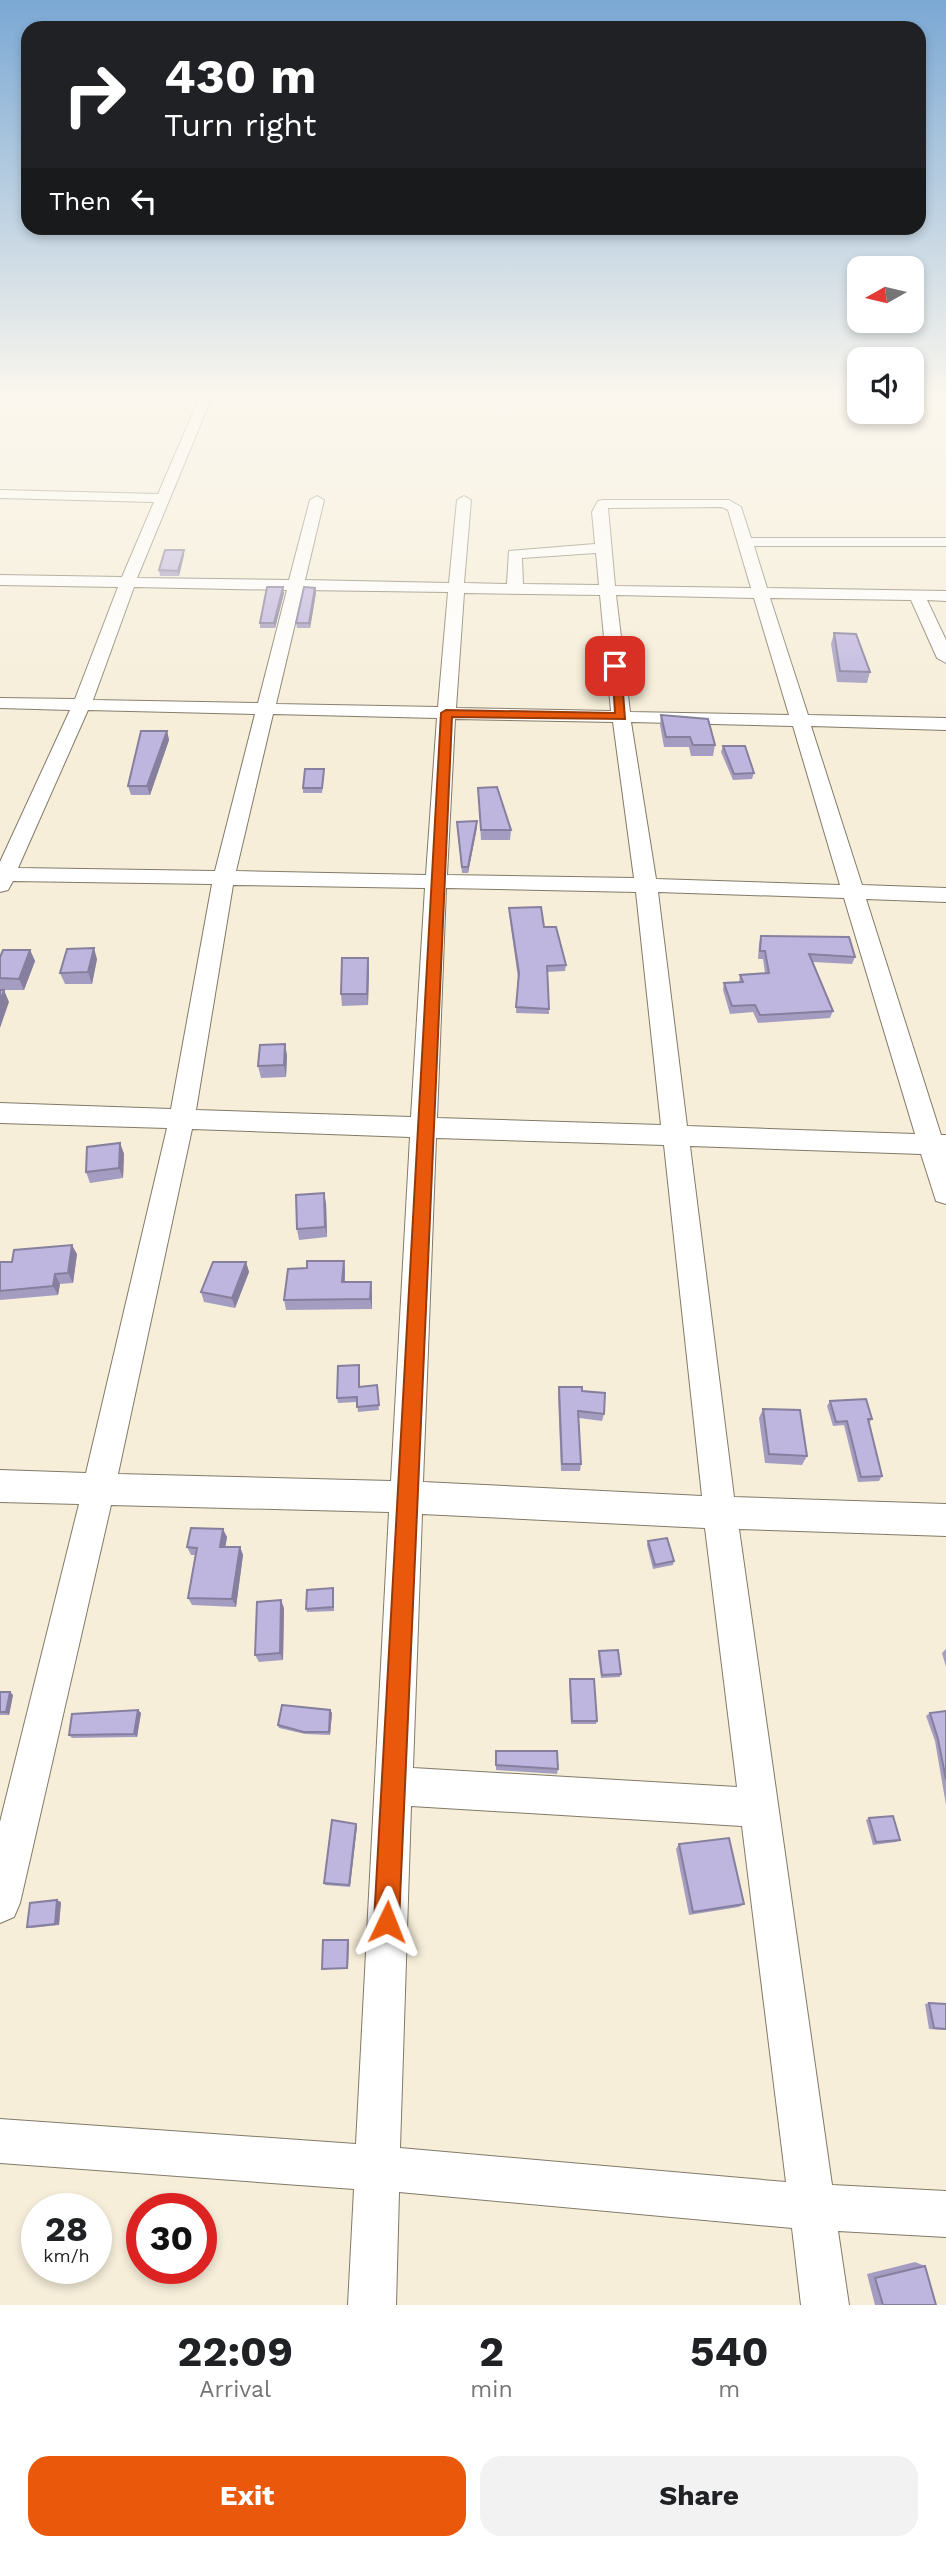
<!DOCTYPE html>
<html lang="en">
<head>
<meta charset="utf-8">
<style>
  body { margin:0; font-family:"Work Sans",sans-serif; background:#f2f2f2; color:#202124; height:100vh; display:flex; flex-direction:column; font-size:26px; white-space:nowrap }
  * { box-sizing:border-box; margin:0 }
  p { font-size:23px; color:#757577 }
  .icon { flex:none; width:38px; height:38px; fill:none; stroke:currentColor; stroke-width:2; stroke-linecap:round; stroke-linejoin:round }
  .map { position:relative; height:2305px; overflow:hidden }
  .drawer { display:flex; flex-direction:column; background:#fff; flex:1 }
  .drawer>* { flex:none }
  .banner { position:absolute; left:21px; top:21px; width:905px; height:214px; border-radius:21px; box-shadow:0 4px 10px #0003; background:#202124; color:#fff; overflow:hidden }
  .needle { width:46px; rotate:262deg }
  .controls { position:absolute; left:847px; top:256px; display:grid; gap:14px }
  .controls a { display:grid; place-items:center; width:77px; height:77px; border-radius:14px; background:#fff; box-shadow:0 4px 10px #0003; font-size:35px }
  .speed { position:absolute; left:21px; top:2193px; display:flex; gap:14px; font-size:35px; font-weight:700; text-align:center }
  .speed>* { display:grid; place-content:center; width:91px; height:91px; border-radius:50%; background:#fff; box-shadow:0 4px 10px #0003; line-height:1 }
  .speed small { font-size:18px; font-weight:400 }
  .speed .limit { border:10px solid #d22; background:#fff; color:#111 }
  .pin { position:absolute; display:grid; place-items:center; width:60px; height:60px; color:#fff; margin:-30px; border-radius:14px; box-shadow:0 4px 10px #0006 }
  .me { position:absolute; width:77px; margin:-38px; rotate:2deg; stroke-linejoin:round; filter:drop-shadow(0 0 5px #0008) }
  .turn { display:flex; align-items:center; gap:24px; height:147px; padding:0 28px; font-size:32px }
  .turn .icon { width:91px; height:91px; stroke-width:2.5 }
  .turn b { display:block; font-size:49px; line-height:60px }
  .then { display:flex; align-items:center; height:66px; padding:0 28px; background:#0003; gap:14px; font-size:26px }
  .eta { display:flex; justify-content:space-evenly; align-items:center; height:119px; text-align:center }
  .eta b { font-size:42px; font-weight:700; line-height:49px }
  .primary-button { display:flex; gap:14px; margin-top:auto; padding:14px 28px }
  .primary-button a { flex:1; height:80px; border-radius:21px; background:#ea580c; color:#fff; font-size:28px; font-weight:700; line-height:80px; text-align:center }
  .primary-button a+a { background:#f2f2f2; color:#202124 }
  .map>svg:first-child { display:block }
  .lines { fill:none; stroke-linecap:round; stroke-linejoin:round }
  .street-casing { stroke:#827a68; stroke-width:2 }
  .street { fill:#fff; fill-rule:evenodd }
  .wall { fill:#a49dc1 }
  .shaded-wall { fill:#867f9d }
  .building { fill:#bfb6e0; stroke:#867f9d; stroke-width:2 }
  .route { fill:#ea580c; stroke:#983908; stroke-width:2 }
</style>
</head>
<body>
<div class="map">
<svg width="946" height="2305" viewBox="0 0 946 2305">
  <rect width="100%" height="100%" fill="#f6eed9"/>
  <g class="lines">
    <defs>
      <path id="street" d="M199,399H211L137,578L289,580L310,500L317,496L324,500L305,580L449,583L457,500L464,496L471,500L464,583L507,584L509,551L595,544L592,512L598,501L603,500H729L741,507L751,538H946V546H754L767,588L946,591V601L927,600L946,640V663L937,658L911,600L770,598L808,715L946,718V730L811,726L862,885L946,888V902L866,899L941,1135H946V1204L936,1201L921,1154L690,1146L734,1497L946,1504V1536L739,1529L832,2185L946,2191V2237L838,2231L849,2305H801L792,2228L399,2192L396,2305H348L354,2189L0,2163V2119L356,2144L389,1512L111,1505L20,1903L14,1917L0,1923V1822L79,1504L0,1502V1470L86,1473L167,1128L0,1123V1103L171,1109L212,884L13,881L8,890L0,892V862L70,710L0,708V698L75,699L118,587L0,585V575L122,577L154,502L0,498V490L158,494ZM722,507L728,510L751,588L615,586L608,508ZM596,553L599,585L523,584L522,558ZM134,587L287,590L258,703L93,700ZM303,590L448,592L438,707L276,704ZM464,593L600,595L611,711L456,708ZM616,595L754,598L789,715L630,712ZM88,710L255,714L215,871L18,868ZM273,714L437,718L426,875L236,871ZM455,719L613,722L634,878L447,875ZM631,722L793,726L840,885L656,879ZM233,885L425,888L411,1117L196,1110ZM446,888L636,892L661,1125L437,1118ZM658,892L844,898L915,1134L687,1126ZM192,1129L410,1137L391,1481L118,1474ZM436,1138L664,1145L702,1496L423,1482ZM422,1514L705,1528L737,1787L413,1768ZM411,1806L742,1826L786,2182L400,2148Z"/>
    </defs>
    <use href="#street" class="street-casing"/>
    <use href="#street" class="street"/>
  </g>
  <path class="wall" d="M184,550V555L179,576H160L159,570Z
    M315,588L316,593L310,628H297L296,623Z
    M284,593L275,628H260V623Z
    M834,633L870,672L867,683L837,682L831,644Z
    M661,715L715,745L713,756H691L689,747H664L660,725Z
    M167,731L169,740L150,795H131L128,786Z
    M723,746L754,773L752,779L733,780L721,752Z
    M324,769V775L322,793H303V788Z
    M478,788L511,830L510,840H481Z
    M477,821V827L468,873H462L457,827Z
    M509,908L544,927L566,965L565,971L547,972L549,1014L516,1013L518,978L509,914Z
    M761,936L855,957L852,964L813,962L833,1011L830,1018L758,1023L753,1012L730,1014L723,990L724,983L739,982L740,975L765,973L763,959H758L759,944Z
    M30,950L35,961L24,990H0V957Z
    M368,958L369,969L368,1005L342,1006L341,994Z
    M97,959L92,984H65L60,973Z
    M287,1055L286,1077L261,1078L258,1066Z
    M120,1143L124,1154L123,1178L90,1183L86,1172Z
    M326,1203L327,1237L299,1240L297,1229Z
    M77,1254L73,1283L60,1284L58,1295L0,1300V1262H12Z
    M344,1261L345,1271V1282H371L372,1292V1309L286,1310L284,1300L307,1268Z
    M246,1262L249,1272L235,1308L204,1302L201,1292Z
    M359,1365L360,1387L377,1385L379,1410L358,1412L357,1402L338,1403L337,1398Z
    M559,1387L582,1391L604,1414L602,1421L579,1418L581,1464L580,1471H561L558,1395Z
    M830,1401L872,1419L869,1423L882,1476L879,1481L858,1482L844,1425L833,1426L827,1406Z
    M763,1409L807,1456L802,1465L765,1463L759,1418Z
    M227,1537L225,1547H240L243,1555L236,1607L192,1605L188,1598L195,1555H191L187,1547Z
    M648,1541L674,1561L673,1565L653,1569L647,1545Z
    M333,1588L334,1592V1611L307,1612L306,1609Z
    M284,1608L283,1660L259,1662L255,1655Z
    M946,1649V1667L942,1653Z
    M599,1651L621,1674L620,1677L601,1678L598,1654Z
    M570,1679L597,1721L596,1724H571L569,1682Z
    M0,1692H10L13,1695L9,1715H0Z
    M138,1710L141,1713L137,1737L72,1738L69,1735Z
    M330,1710L332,1713L330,1735L305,1734L279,1728L278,1725Z
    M946,1711V1805L935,1741L926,1716L930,1713Z
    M496,1751L558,1769L557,1774L496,1770Z
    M869,1818L900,1840L896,1842L873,1845L866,1820Z
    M357,1826L350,1887L325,1885L324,1883Z
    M679,1844L744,1904L739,1907L689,1915L676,1849Z
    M61,1902L59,1925L31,1928L27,1927Z
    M929,2003L946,2004V2030L929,2029L925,2004Z
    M915,2262L925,2266L936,2305H875L867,2274Z"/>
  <path class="shaded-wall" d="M184,550V555L179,576L178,571Z
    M283,587L284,593L275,628L274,623Z
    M315,588L316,593L310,628L309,623Z
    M167,731L169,740L150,795L147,786Z
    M477,821V827L468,873V867Z
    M94,948L97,959L92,984L88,972Z
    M30,950L35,961L24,990L19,979Z
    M368,958L369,969L368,1005L367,994Z
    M4,990L9,1002L0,1028V1002Z
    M285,1044L287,1055L286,1077L284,1065Z
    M120,1143L124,1154L123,1178L119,1168Z
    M324,1193L326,1203L327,1237L325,1227Z
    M72,1245L77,1254L73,1283L68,1273Z
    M344,1261L345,1271L344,1292L342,1282Z
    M246,1262L249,1272L235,1308L232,1298Z
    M55,1274L60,1284L58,1295L53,1286Z
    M371,1282L372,1292V1309L370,1299Z
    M223,1529L227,1537L224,1555L220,1547Z
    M240,1547L243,1555L236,1607L232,1599Z
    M281,1600L284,1608L283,1660L280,1653Z
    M10,1692L13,1695L9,1715L6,1712Z
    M138,1710L141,1713L137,1737L134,1734Z
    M330,1710L332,1713L330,1735L329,1732Z
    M356,1824L357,1826L350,1887L349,1885Z
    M57,1900L61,1902L59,1925L55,1924Z
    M348,1940L349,1942L348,1969L347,1968Z"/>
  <path class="building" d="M165,550H184L178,571L159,570Z
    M267,587H283L274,623H260Z
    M304,587L315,588L309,623H296Z
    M834,633L856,634L870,672L840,671Z
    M661,715L708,719L715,745H693L690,737H666Z
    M141,731H167L147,786H128Z
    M723,746H745L754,773L734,774Z
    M305,769H324L322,788H303Z
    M497,787L511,830H481L478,788Z
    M477,821L468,867H462L457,822Z
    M541,907L544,927H556L566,965L547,966L549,1009L516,1007L519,973L509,908Z
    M761,936L849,937L855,957L809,954L833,1011L760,1015L755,1005L732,1006L724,983L743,982L740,975L769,973L765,951H760Z
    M94,948L88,972L60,973L67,949Z
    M3,950H30L19,979L0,978V957Z
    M342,958H368L367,994H341Z
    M0,990H4L0,1002Z
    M285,1044L284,1065L258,1066L260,1045Z
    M120,1143L119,1168L86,1172L87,1147Z
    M324,1193L325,1227L297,1229L296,1195Z
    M72,1245L68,1273L55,1274L53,1286L0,1291V1262H12L14,1250Z
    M307,1261H344L342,1282H371L370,1299L284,1300L288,1269L307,1268Z
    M213,1262H246L232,1298L201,1292Z
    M359,1365V1387L377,1385L379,1405L357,1407V1397L337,1398L338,1366Z
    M559,1387H582V1391L605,1393L604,1414L578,1411L581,1464H562Z
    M866,1399L872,1419H868L882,1476L861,1477L847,1421L836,1422L830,1401Z
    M763,1409L800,1410L807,1456L769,1454Z
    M191,1528L223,1529L220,1547H240L232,1599L188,1598L197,1548L187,1547Z
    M667,1538L674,1561L655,1565L648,1541Z
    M333,1588V1607L306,1609L307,1590Z
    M281,1600L280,1653L255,1655L257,1602Z
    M618,1650L621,1674L602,1675L599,1651Z
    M570,1679H594L597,1721H572Z
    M0,1692H10L6,1712H0Z
    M282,1705L330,1710L329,1732H304L278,1725Z
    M138,1710L134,1734L69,1735L72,1714Z
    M946,1711V1780L938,1739L930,1713Z
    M496,1751H557L558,1769L496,1765Z
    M893,1816L900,1840L876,1842L869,1818Z
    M332,1820L356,1824L349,1885L324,1883Z
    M729,1838L744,1904L693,1912L679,1844Z
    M57,1900L55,1924L27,1927L30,1903Z
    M323,1940H348L347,1968L322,1969Z
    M929,2003L946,2004V2029L934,2028Z
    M925,2266L936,2305H883L875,2278Z"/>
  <linearGradient id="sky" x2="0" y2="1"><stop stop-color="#7aa8d4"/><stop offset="0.55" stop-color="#fbf7ee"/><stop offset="1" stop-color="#fbf7ee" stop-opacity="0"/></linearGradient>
  <rect width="946" height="721" fill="url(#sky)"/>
  <path class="route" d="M612,663L621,666L625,719L452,717L399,1922L395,1931L387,1935L378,1931L374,1922L441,713L446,710L615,713Z"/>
</svg>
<div class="controls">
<a><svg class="needle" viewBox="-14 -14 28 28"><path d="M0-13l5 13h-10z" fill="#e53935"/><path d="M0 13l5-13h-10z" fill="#757577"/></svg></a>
<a><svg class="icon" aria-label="sound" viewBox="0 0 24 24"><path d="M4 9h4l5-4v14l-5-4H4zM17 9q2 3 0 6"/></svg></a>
</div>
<div class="speed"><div>28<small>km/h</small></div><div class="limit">30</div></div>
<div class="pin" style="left:615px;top:666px;background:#d93025"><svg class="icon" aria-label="arrive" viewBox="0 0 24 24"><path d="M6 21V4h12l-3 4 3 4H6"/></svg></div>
<svg class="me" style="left:387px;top:1922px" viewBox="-20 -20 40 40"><path d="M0-17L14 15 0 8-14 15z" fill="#ea580c" stroke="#fff" stroke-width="4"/></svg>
<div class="banner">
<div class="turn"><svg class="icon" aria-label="right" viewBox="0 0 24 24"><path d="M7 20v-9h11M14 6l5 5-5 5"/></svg><div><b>430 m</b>Turn right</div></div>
<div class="then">Then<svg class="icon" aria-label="left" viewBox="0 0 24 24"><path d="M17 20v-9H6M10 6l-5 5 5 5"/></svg></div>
</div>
</div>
<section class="drawer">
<div class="eta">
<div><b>22:09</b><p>Arrival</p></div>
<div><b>2</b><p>min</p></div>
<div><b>540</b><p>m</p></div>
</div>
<div class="primary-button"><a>Exit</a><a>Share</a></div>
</section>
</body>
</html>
